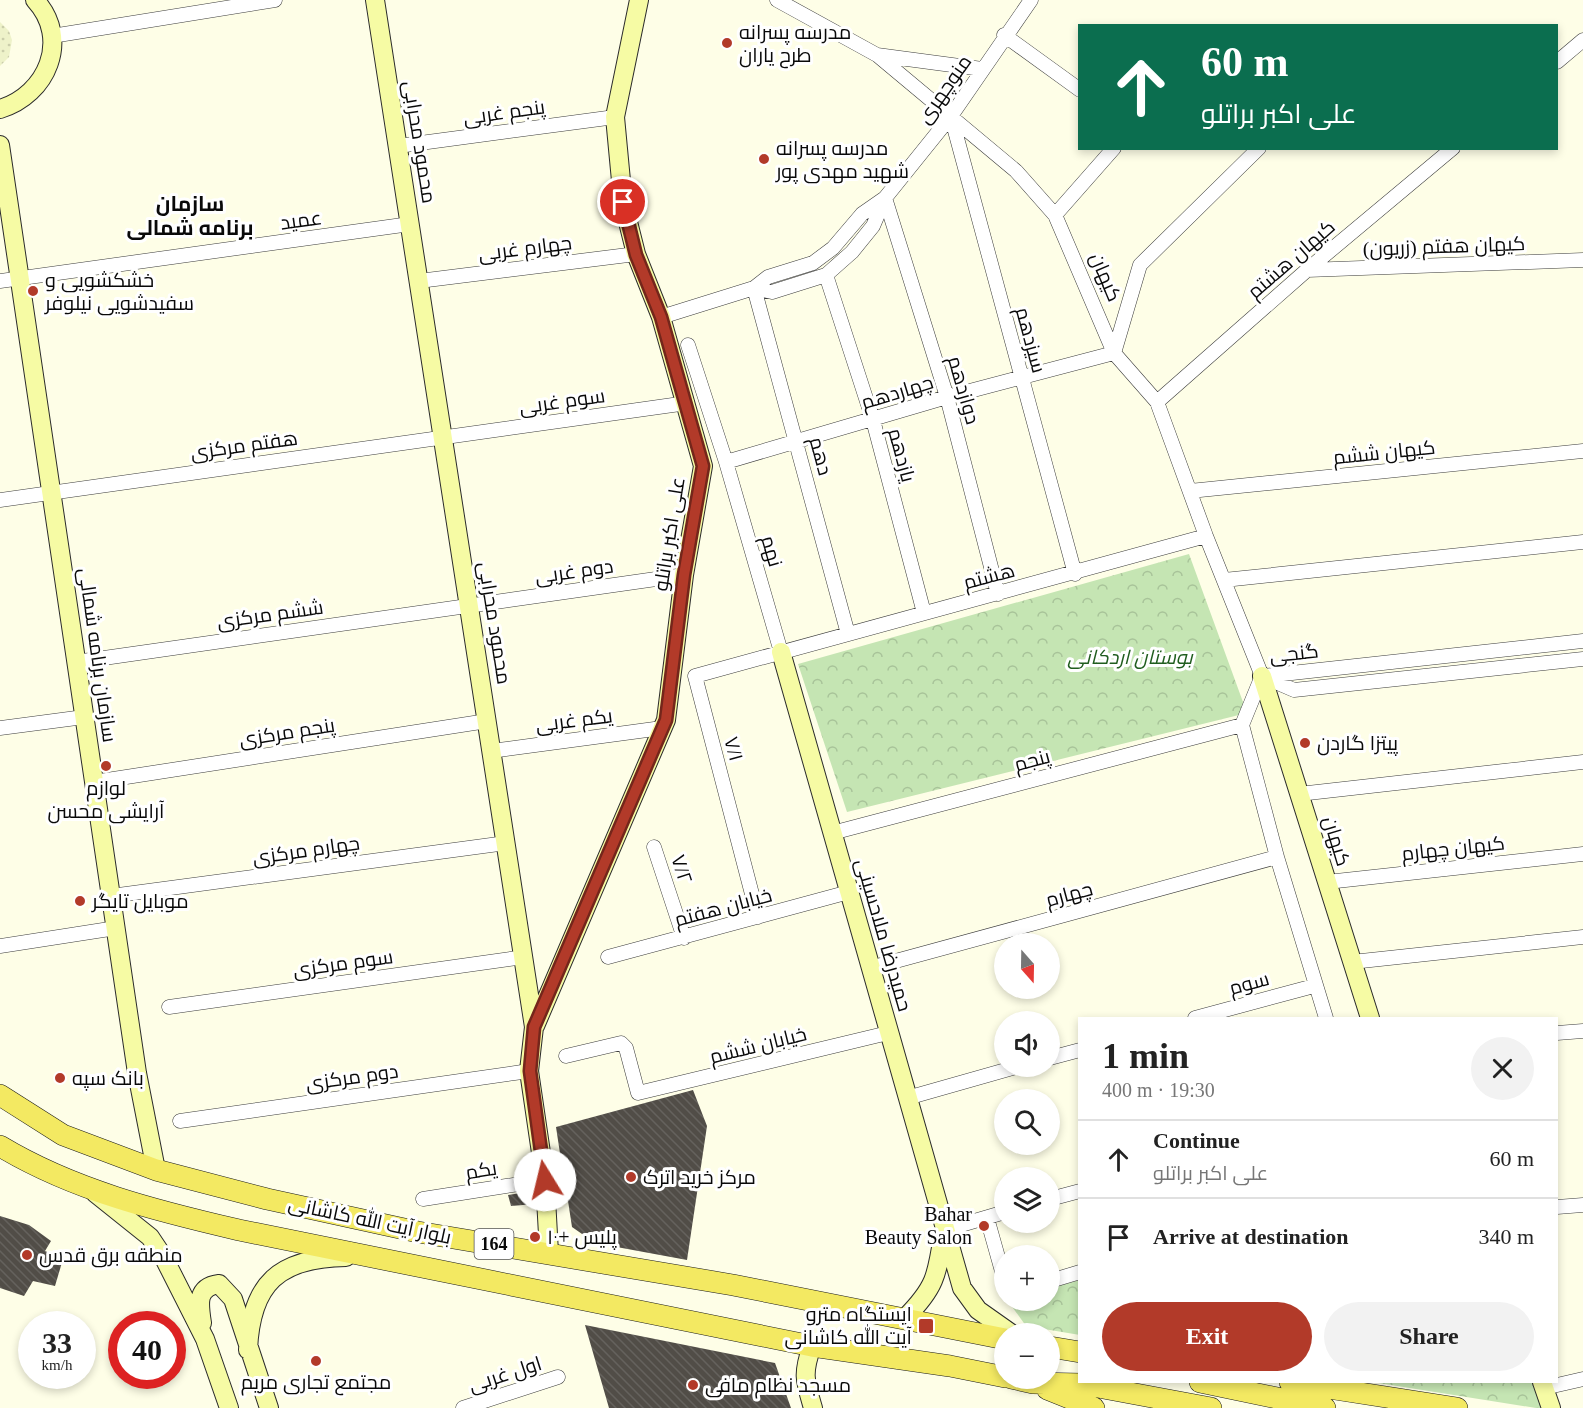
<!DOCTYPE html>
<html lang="en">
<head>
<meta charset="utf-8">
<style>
  body { margin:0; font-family:"Times New Roman",Cairo,serif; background:#f2f2f2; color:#222; height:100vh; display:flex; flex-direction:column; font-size:22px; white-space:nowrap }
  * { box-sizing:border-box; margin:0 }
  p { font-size:20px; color:#767676 }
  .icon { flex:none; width:33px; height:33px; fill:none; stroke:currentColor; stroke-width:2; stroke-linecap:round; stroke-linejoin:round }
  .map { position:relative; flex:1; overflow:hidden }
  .drawer { position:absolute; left:1078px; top:1017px; width:480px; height:366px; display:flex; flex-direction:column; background:#fff; border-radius:0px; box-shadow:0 3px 9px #0003 }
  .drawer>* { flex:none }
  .hud { position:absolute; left:1078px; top:24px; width:480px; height:126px; border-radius:0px; box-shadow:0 3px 9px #0003; background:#0b6e4f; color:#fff; overflow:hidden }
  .needle { width:39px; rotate:160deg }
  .buttons { position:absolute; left:994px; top:933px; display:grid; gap:12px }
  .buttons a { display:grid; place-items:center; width:66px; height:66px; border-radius:50%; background:#fff; box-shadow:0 3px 9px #0003; font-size:30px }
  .speed { position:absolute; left:18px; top:1311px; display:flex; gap:12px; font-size:30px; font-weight:700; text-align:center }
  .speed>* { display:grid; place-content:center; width:78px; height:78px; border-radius:50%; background:#fff; box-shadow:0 3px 9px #0003; line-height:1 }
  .speed small { font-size:15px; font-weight:400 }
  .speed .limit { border:9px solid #d22; background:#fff; color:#111 }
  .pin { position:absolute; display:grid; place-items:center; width:51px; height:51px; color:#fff; margin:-26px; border:3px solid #fff; border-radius:50%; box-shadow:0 2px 6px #0007 }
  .me { position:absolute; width:66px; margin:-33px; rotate:351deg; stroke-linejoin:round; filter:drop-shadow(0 0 4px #0008) }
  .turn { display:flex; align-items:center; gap:21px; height:126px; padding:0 24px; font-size:27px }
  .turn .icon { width:78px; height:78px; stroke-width:2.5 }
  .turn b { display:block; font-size:42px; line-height:51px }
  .round { display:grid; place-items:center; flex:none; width:63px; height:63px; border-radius:32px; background:#f2f2f2 }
  .overview { display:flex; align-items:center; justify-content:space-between; height:102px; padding:0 24px }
  h1 { font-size:36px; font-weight:700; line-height:45px }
  .primary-button { display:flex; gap:12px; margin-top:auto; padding:12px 24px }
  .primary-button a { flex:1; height:69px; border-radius:36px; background:#b23a29; color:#fff; font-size:24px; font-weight:700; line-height:69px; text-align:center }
  .primary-button a+a { background:#f2f2f2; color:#222 }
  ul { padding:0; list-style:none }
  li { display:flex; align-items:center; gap:18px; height:78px; padding:0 24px; border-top:2px solid #e0e0e0 }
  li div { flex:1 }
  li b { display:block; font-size:22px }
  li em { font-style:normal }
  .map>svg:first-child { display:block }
  .farmland { fill:url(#farmland-dots) }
  .park { fill:url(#park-crowns) }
  .building { fill:url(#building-back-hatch) }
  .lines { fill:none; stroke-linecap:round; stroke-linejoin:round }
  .street-casing { stroke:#3c3c3c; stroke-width:15 }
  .secondary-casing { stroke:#2b2b2b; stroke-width:20 }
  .primary-casing { stroke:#1a1a1a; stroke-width:22 }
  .street { stroke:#fff; stroke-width:14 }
  .secondary { stroke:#f6fba4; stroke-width:18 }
  .primary { stroke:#f3e962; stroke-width:21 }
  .route-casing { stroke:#74261b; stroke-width:15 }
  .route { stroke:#b23a29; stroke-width:10 }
  .poi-dot { fill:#b23a29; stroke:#fff; stroke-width:2 }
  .labels { text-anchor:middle; stroke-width:6; stroke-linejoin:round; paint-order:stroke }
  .shield { fill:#fff; stroke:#535353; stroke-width:1.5 }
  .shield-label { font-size:18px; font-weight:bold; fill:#090909 }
  .poi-label { font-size:20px; fill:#090909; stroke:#fff; text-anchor:start }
  .street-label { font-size:20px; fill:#090909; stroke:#fff }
  .park-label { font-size:20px; font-style:italic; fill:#205d1e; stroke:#fff }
  .neighbourhood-label { font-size:21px; font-weight:bold; fill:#090909; stroke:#fff }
</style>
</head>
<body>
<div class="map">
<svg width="1583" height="1408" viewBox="0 0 1583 1408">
  <defs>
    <pattern id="farmland-dots" width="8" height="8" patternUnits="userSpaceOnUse" patternTransform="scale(1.5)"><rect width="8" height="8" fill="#eef2c9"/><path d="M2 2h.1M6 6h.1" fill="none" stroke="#cbceab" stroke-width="1.8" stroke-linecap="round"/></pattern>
    <pattern id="park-crowns" width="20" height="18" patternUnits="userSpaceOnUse" patternTransform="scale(1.5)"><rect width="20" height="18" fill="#c5e5b3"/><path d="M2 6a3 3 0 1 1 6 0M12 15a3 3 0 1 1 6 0" fill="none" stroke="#a8c399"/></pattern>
    <pattern id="building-back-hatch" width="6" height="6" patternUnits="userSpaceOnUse" patternTransform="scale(1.5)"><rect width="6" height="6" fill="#514d47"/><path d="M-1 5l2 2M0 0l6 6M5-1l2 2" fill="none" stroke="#65625d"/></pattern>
  </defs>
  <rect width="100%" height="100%" fill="#fefee7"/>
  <path class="farmland" d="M0,22L9,31L12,40L9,57L0,66Z"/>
  <path class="park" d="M1189,554L1247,713L847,812L798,664Z
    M1080,1280V1335L1026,1326L1008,1301L1050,1300V1288Z
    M1372,1382H1536L1545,1408H1536Z"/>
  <path class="building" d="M693,1090L707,1126L687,1260L595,1243L572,1227L568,1201L557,1202L556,1180H564L556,1127Z
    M534,1191L535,1204L511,1206L508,1195Z
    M0,1216L29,1225L51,1241L45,1251L63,1259L55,1286L33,1281L24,1296L0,1288Z
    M585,1325L775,1363L791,1408H609Z"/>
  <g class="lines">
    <defs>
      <path id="street" d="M777,0L877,55L1016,171L1055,215L1114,353L1157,402L1206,536L1262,676L1242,725L1277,857L1326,1018
        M1004,35L1080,90
        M52,36L275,0
        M877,55L982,69
        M1557,62L1583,40
        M951,116L1075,574
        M398,146L615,117
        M885,198L947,397L998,594
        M1055,215L1114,148
        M1307,270L1583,260
        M826,275L873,420L924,613
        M0,281L410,224
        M419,281L636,254
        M754,288L772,292L826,275L852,252L873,226L885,198L951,116L1031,0
        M754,288L848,634
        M661,317L754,288L768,277L813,263L833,248L862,214L885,198
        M688,345L726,462L781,652
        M1114,353L1140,265L1259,148
        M1157,402L1307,270L1453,148
        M726,462L947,397L1114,353
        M1190,491L1583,451
        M0,500L687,403
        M1224,580L1583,542
        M76,662L684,575
        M1262,676L1294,690L1583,659
        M1264,676L1583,641
        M0,728L84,717
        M491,751L662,728
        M94,782L487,721
        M1299,794L1583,762
        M832,833L1242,725
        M654,847L684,938
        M1327,882L1583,854
        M111,896L506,843
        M758,917L695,676L1206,536
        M0,946L116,928
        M608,957L849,892
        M1352,962L1583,937
        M870,968L1277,857
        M169,1007L524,957
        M1195,1018L1314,986
        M1557,1033L1583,1031
        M566,1056L621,1043L626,1048L638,1093L888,1033
        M1050,1058L1080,1050
        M907,1098L1020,1066
        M180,1121L529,1071
        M423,1199L545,1180
        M1050,1199L1080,1191
        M1557,1207L1583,1205
        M987,1218L1005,1282
        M944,1230L1005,1212
        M1050,1281L1080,1272
        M1544,1388L1583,1379
        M463,1408L558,1377"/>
      <path id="secondary" d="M375,0L534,1027L529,1071L545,1180L549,1253
        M0,109C47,95 71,39 35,0
        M0,145L137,1073L156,1170
        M781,652L962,1288L978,1310L1012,1334
        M1262,676L1370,1018
        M535,1026L666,720L684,575L703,466L661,317L636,254L623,202L615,117L639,0
        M95,1193L150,1237L164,1258L205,1339L229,1408
        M905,1318C935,1288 937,1276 943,1235
        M202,1323C199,1304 196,1287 219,1284L233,1299L269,1408
        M812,1346C802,1374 805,1381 813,1408
        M248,1350C251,1283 279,1258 346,1257
        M1542,1382L1551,1408"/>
      <path id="primary" d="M0,1095L63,1135L156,1170L267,1199L418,1232L733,1285L1005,1339
        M0,1146C73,1190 157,1211 239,1230L812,1346L950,1366L1005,1377
        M1050,1347L1080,1352
        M1011,1378L1033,1383L1082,1384L1211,1408
        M1200,1382L1325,1408
        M1290,1382L1457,1408
        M1047,1389L1094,1408"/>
    </defs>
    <use href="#street" class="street-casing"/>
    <use href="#secondary" class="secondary-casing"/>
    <use href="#primary" class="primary-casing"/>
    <use href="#street" class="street"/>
    <use href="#secondary" class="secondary"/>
    <use href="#primary" class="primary"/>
  </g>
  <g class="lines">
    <defs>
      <path id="route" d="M545,1180L530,1071L534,1027L666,720L684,575L703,466L661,317L636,255L623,202"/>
    </defs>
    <use href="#route" class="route-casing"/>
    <use href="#route" class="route"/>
  </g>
  <g class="poi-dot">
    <circle cx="727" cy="43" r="6"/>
    <circle cx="764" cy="159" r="6"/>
    <circle cx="33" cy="291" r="6"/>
    <circle cx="1305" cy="743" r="6"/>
    <circle cx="106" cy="766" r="6"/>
    <circle cx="80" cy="901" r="6"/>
    <circle cx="60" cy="1078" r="6"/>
    <circle cx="631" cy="1177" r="6"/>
    <circle cx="984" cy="1226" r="6"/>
    <circle cx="535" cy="1237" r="6"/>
    <circle cx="27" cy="1255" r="6"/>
    <rect x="918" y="1318" width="16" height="16" rx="3"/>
    <circle cx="316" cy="1361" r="6"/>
    <circle cx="693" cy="1385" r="6"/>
  </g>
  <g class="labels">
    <rect class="shield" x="474.5" y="1229" width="39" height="30" rx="4.5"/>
    <g class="shield-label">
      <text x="494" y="1250">164</text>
    </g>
    <g class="poi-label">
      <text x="739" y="39">مدرسه پسرانه<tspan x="739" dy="23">طرح یاران</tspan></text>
      <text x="776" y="155">مدرسه پسرانه<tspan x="776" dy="23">شهید مهدی پور</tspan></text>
      <text x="45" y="287">خشکشویی و<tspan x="45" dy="23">سفیدشویی نیلوفر</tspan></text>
      <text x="1317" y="750">پیتزا گاردن</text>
      <text x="106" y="795" text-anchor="middle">لوازم<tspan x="106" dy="23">آرایشی محسن</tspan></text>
      <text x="92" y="908">موبایل تایگر</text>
      <text x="72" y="1085">بانک سپه</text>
      <text x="643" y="1184">مرکز خرید اترک</text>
      <text x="972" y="1221" text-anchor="end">Bahar<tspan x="972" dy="23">Beauty Salon</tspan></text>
      <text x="547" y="1244">پلیس +۱۰</text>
      <text x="39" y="1262">منطقه برق قدس</text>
      <text x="912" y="1321" text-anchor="end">ایستگاه مترو<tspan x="912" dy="23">آیت الله کاشانی</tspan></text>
      <text x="316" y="1389" text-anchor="middle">مجتمع تجاری مریم</text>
      <text x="705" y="1392">مسجد نظام مافی</text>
    </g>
    <g class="street-label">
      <text transform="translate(944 89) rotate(-55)" y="7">منوچهری</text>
      <text transform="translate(504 112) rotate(-8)" y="7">پنجم غربی</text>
      <text transform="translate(420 142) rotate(81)" y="7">محمود محرابی</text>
      <text transform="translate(301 220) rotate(-8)" y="7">عمید</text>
      <text transform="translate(1444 246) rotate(-2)" y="7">کیهان هفتم (زریون)</text>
      <text transform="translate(525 248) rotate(-7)" y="7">چهارم غربی</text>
      <text transform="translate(1291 259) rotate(-41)" y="7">کیهان هشتم</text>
      <text transform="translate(1106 277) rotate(67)" y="7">کیهان</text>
      <text transform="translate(1031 340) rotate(75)" y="7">سیزدهم</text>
      <text transform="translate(964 390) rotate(74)" y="7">دوازدهم</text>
      <text transform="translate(897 392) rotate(-17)" y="7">چهاردهم</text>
      <text transform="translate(562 401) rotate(-8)" y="7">سوم غربی</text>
      <text transform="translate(244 445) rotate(-8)" y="7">هفتم مرکزی</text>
      <text transform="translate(1384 452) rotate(-6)" y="7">کیهان ششم</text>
      <text transform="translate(902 455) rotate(75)" y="7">یازدهم</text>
      <text transform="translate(821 456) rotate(75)" y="7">دهم</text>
      <text transform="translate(669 534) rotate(-81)" y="7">علی اکبر براتلو</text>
      <text transform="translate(772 551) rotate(74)" y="7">نهم</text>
      <text transform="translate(574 571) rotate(-8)" y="7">دوم غربی</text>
      <text transform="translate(989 576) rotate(-15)" y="7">هشتم</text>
      <text transform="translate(270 614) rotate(-8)" y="7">ششم مرکزی</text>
      <text transform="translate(495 623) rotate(81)" y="7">محمود محرابی</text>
      <text transform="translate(1294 653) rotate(-6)" y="7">گنجی</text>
      <text transform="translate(98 655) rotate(82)" y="7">سازمان برنامه شمالی</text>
      <text transform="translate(574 720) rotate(-7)" y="7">یکم غربی</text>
      <text transform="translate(287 732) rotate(-9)" y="7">پنجم مرکزی</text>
      <text transform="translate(734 749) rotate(75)" y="7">۷/۱</text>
      <text transform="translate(1032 760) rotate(-15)" y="7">پنجم</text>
      <text transform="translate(1337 841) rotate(73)" y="7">کیهان</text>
      <text transform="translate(1453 848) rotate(-6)" y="7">کیهان چهارم</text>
      <text transform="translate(306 850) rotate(-8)" y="7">چهارم مرکزی</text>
      <text transform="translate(682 869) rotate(72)" y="7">۷/۲</text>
      <text transform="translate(1069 894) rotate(-15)" y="7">چهارم</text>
      <text transform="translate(723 907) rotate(-15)" y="7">خیابان هفتم</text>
      <text transform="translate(884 935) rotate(74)" y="7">حمیدرضا ملاحسینی</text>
      <text transform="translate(343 963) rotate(-8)" y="7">سوم مرکزی</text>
      <text transform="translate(1249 983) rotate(-15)" y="7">سوم</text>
      <text transform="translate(758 1045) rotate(-14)" y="7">خیابان ششم</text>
      <text transform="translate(352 1077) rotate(-8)" y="7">دوم مرکزی</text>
      <text transform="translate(481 1170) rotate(-9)" y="7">یکم</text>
      <text transform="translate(370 1220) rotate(12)" y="7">بلوار آیت الله کاشانی</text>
      <text transform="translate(505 1374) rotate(-18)" y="7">اول غربی</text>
    </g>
    <g class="park-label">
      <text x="1130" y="664">بوستان اردکانی</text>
    </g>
    <g class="neighbourhood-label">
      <text x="190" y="211">سازمان<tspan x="190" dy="24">برنامه شمالی</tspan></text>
    </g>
  </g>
</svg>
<div class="buttons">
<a><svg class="needle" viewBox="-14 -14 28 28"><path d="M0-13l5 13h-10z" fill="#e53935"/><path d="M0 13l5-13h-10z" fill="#767676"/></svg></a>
<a><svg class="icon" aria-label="sound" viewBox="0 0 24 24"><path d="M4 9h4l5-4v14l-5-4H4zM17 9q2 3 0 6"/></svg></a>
<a><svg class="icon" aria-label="search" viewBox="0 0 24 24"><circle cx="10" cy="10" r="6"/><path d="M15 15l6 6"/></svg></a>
<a><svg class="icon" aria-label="layers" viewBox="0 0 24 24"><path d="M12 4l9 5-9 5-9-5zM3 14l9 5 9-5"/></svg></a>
<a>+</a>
<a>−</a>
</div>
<div class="speed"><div>33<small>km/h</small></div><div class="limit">40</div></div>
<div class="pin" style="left:623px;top:202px;background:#d93025"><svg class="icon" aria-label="arrive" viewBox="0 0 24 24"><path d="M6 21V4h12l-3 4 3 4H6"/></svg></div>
<svg class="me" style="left:545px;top:1180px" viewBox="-20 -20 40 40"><circle r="19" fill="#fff"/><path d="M0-13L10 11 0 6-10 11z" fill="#b23a29"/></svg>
<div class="hud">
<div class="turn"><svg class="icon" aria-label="ahead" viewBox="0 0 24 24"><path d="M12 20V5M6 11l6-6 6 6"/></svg><div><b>60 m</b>علی اکبر براتلو</div></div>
</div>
<section class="drawer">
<div class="overview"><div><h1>1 min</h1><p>400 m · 19:30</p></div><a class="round"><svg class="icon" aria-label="close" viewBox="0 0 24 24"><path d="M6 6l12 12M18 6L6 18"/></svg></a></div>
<ul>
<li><svg class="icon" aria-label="ahead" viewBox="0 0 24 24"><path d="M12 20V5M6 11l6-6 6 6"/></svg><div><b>Continue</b><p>علی اکبر براتلو</p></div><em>60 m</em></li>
<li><svg class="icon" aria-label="arrive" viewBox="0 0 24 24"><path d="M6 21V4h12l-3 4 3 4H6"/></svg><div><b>Arrive at destination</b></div><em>340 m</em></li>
</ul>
<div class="primary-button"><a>Exit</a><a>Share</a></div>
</section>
</div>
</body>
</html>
